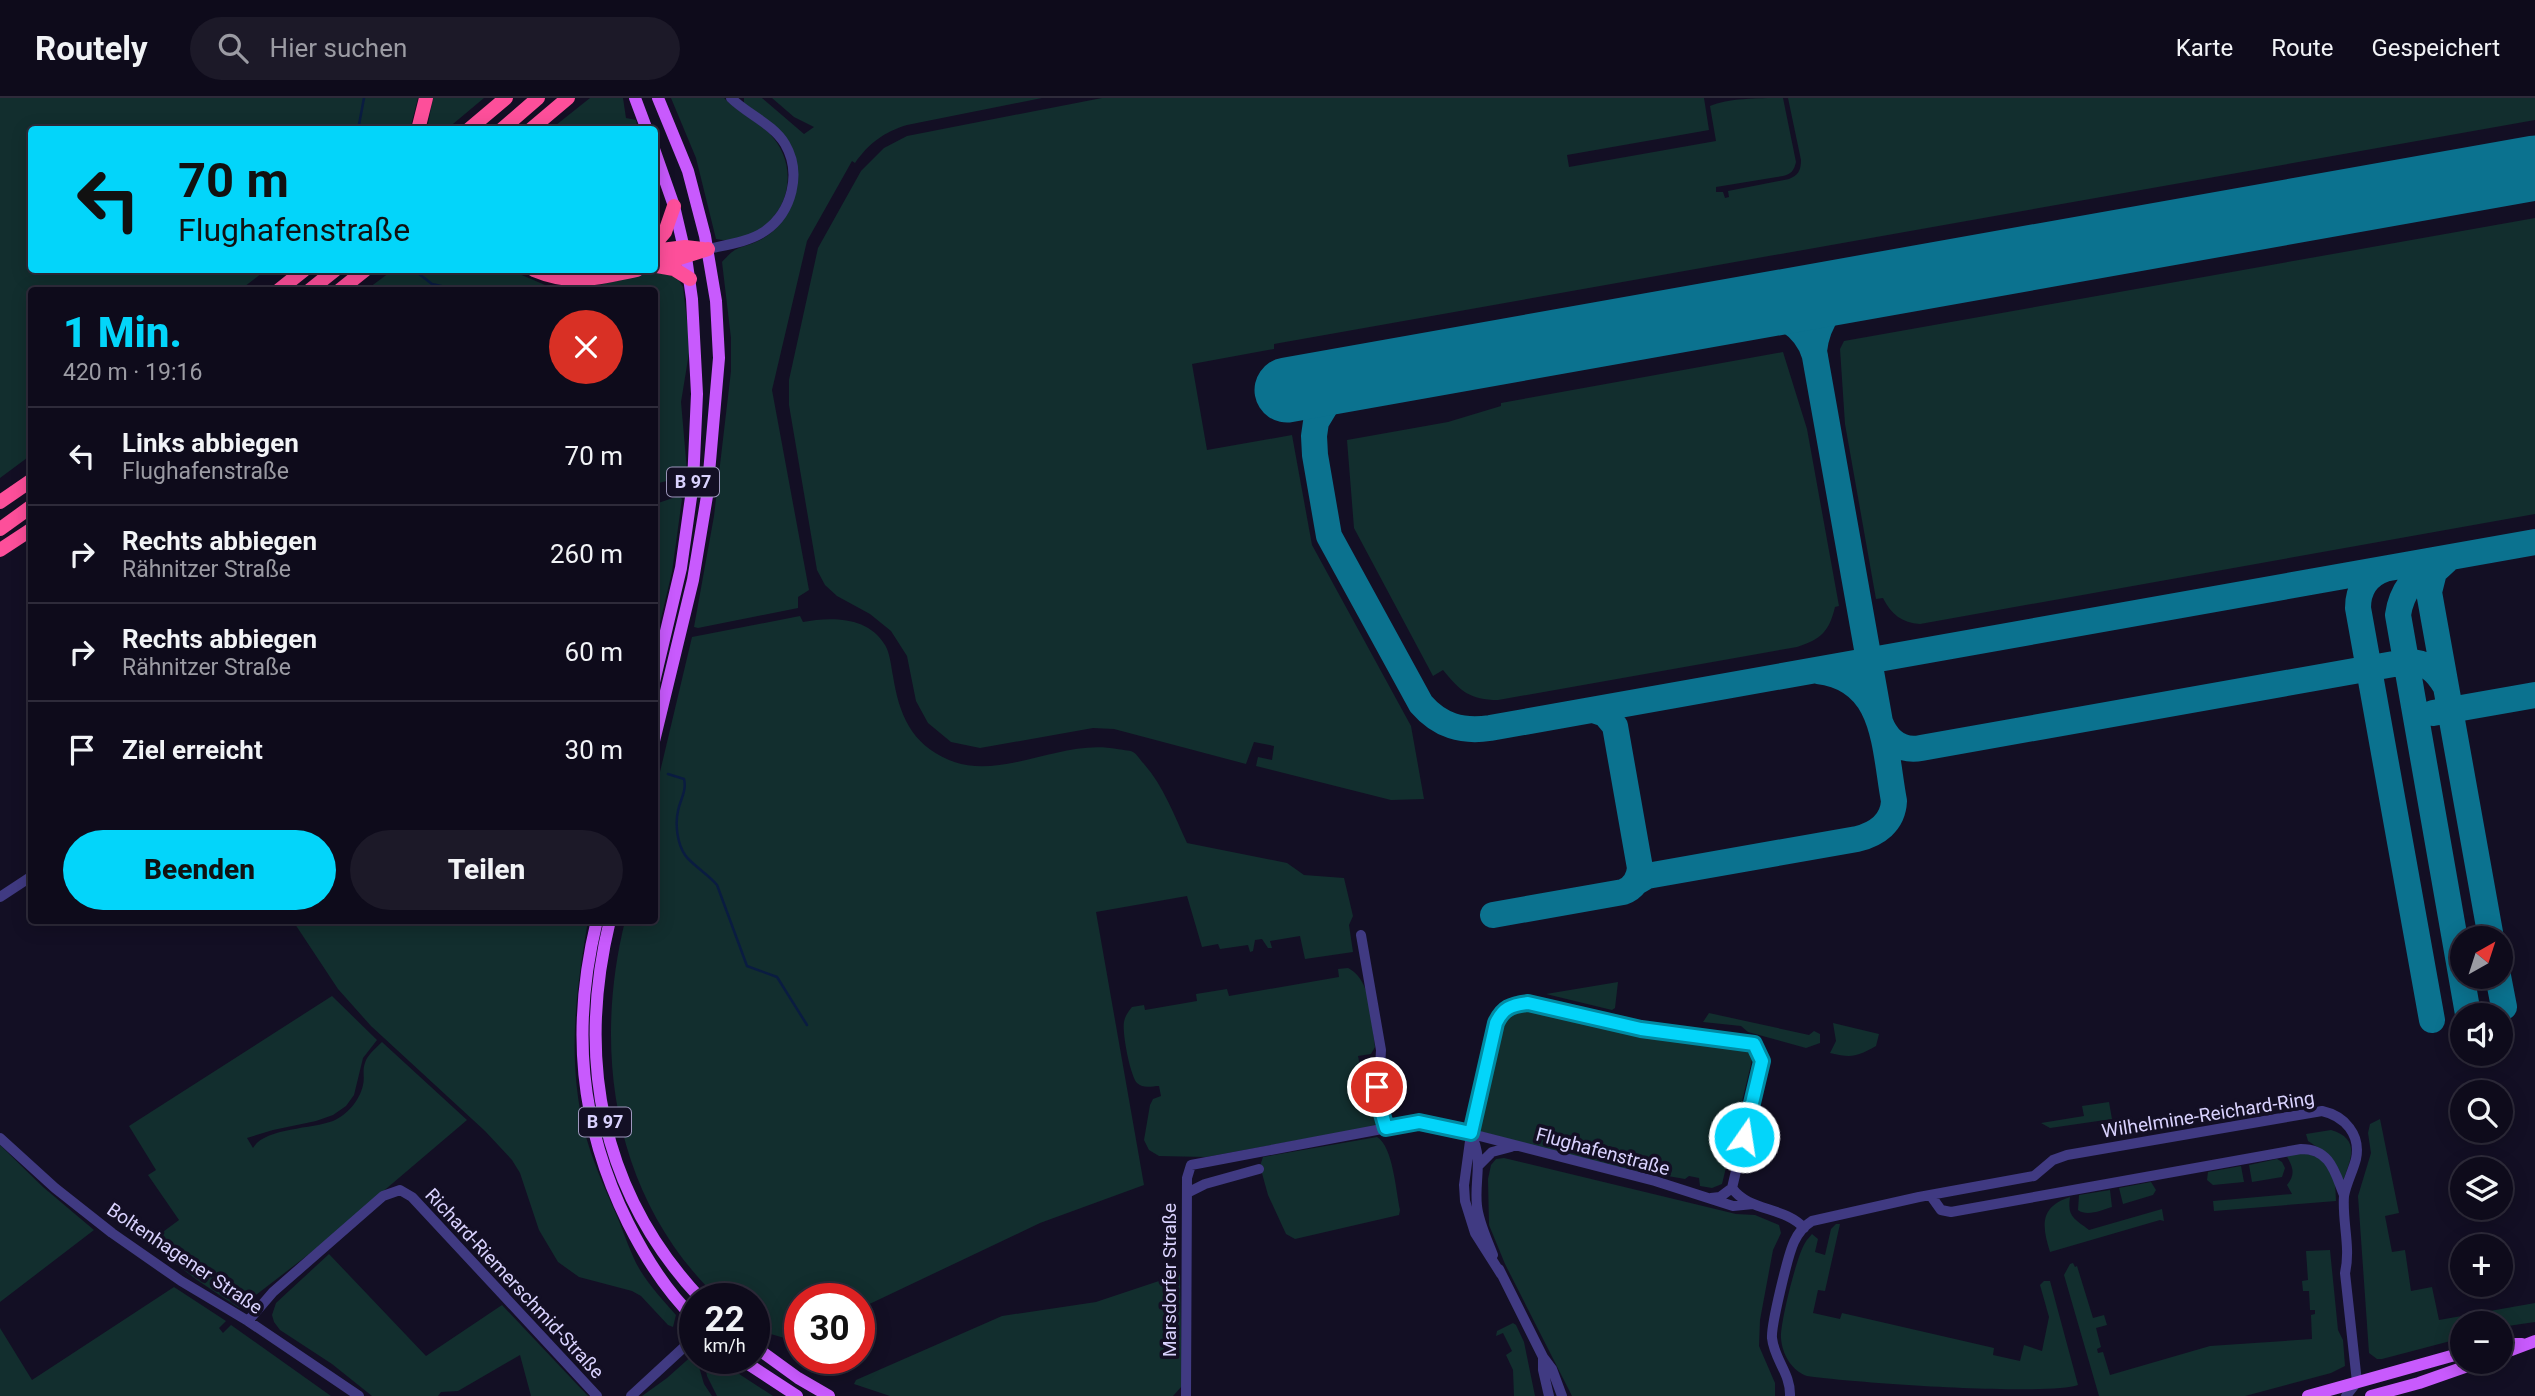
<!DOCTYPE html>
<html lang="de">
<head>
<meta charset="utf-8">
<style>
  body { margin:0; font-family:Roboto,sans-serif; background:#1c1928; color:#f1f3f6; height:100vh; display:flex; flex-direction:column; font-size:26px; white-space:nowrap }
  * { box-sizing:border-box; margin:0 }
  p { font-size:23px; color:#9b9ba3 }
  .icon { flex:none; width:38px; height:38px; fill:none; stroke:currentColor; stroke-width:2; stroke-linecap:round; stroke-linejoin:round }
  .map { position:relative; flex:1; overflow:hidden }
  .side { position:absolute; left:28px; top:189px; width:630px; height:637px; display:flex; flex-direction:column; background:#0e0b1b; border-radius:7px; box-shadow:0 4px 18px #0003,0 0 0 2px #2e2b3a }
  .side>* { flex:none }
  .guide { position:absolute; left:28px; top:28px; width:630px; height:147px; border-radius:7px; box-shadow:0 4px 18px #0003,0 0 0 2px #2e2b3a; background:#03d5fa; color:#111; overflow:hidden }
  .needle { width:46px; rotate:39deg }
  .buttons { position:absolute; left:2450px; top:828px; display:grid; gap:14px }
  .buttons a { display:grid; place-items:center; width:63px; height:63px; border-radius:50%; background:#0e0b1b; box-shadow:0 4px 18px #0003,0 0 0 2px #2e2b3a; font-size:35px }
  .speed { position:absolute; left:679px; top:1185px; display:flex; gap:14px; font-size:35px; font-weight:700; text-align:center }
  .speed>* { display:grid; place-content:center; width:91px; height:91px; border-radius:50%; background:#0e0b1b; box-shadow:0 4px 18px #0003,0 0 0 2px #2e2b3a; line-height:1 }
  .speed small { font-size:18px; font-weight:400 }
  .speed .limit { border:10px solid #d22; background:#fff; color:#111 }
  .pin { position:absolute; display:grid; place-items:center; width:60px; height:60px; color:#fff; margin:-30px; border:4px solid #fff; border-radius:50%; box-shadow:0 2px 7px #0007 }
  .me { position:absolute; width:77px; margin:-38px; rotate:13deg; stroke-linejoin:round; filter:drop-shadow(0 0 5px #0008) }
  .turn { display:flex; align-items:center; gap:24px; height:147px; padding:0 35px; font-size:32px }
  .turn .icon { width:91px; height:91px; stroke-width:2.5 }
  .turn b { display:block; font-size:49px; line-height:60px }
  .round { display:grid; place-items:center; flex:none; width:74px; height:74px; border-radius:37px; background:#1c1928 }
  .head { display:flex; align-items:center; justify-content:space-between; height:119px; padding:0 35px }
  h1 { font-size:42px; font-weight:800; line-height:52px; color:#03d5fa }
  .primary-button { display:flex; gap:14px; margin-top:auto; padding:14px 35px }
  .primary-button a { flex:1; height:80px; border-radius:42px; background:#03d5fa; color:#111; font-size:28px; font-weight:800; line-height:80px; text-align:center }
  .primary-button a+a { background:#1c1928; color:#f1f3f6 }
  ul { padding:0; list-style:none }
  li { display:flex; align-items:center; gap:21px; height:98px; padding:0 35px; border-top:2px solid #2e2b3a }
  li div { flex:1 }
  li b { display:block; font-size:26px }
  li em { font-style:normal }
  header { display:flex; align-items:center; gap:42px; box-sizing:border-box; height:98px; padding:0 35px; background:#0e0b1b; border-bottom:2px solid #2e2b3a }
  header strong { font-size:33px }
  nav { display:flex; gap:38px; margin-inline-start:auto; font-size:24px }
  .search { width:490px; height:63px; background:#1c1928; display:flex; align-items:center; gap:18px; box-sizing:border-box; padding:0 24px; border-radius:38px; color:#9b9ba3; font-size:26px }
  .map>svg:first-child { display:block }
  .green { fill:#122e2e }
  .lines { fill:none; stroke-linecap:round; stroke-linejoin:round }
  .stream { stroke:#0a1c41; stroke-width:2.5 }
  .taxiway { stroke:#0b728f; stroke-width:26 }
  .runway { stroke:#0b728f; stroke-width:65 }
  .minor { stroke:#403a82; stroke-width:10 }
  .major { stroke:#c85afd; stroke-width:12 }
  .highway { stroke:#fd4f9a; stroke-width:14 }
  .route-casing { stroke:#028aa2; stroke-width:18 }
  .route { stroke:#03d5fa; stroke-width:12 }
  .labels { text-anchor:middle; stroke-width:7; stroke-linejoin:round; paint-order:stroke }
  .shield { fill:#130f24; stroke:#9e98bd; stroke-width:2 }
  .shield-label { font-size:18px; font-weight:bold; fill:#d9d2fe }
  .street-label { font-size:19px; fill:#d9d2fe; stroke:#130f24 }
</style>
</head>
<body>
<header>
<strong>Routely</strong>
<div class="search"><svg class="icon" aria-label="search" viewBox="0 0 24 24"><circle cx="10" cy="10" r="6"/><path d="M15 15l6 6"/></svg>Hier suchen</div>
<nav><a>Karte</a><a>Route</a><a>Gespeichert</a></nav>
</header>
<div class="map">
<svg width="2535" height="1298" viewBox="0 0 2535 1298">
  <rect width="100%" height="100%" fill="#130f24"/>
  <path class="green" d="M0,0H418L410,31L32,32V172H266L240,192H32L31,357L0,380Z
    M433,0H484L447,31H427Z
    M590,0H623L626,20L636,22L638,31H551Z
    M671,0H724C737,14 754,21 768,34C796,61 794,105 763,129C751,138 731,145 716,141L696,60Z
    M744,0H762L804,36L814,29L794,19L772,0H1042L907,27C884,34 869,45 855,65L852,63L807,143L772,292L809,492L798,499V510L698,530L694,529L714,418L731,273V240L722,164C739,145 740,152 760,142C796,123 792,93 794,59L744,6Z
    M1102,0H1704L1709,32L1567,57L1569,69L1716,43L1710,8C1728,0 1762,0 1783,0L1796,64C1794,73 1791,76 1783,78L1716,89V94H1723L1725,100L1729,99L1728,93L1789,81C1798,77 1801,73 1801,62L1788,0H2535V22L1274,246V251L1192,266L1207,352L1292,337L1312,447L1411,628L1424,701L1391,702L1256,668L1258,659L1272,662L1274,648L1254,644L1246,666L1114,631L1093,630L980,650L951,644L928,625L916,603L907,558L891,533L870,516L837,498L825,487L817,472L789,307V282L818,150L861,73L884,50L907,38Z
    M2535,120V416L1920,526C1902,525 1891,516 1883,500L1876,501L1845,326L1840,251L1844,243Z
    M393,172H510L552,190L582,191L654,174L677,179L683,189L690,249L681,304L687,373L678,380L655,386L654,192H366Z
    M1783,254L1807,331L1839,508L1835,509C1829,534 1821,541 1797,549L1498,602C1470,602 1460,593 1443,572L1433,578L1354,430L1347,342L1448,324L1501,308V305Z
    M679,398L682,401L672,474L658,533L655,534V406Z
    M800,518L803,524C830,519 868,518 885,547C890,555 891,568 893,578C899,616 911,646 949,662C1001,684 1061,640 1117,651C1121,652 1129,652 1133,654C1137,656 1141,663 1144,666C1164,689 1174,717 1187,745L1287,765L1304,777L1344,780L1353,818L1349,827L1353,854L1305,861L1300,838L1270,843L1272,850H1268L1262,841L1255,842L1253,853L1250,854L1248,847L1220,851L1218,846L1202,849L1187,798L1096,814L1144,1087L1040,1125L859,1211V1200H800V1237L788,1241L760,1233L757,1236L754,1234V1200H718C615,1101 592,957 625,823L654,822L655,695L692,539Z
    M293,823H588C576,893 567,959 584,1031C591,1060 604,1088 616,1116C622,1129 626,1143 632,1156C641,1179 660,1199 676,1217L673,1229L668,1227L641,1198L632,1193L579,1179L558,1164L539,1132L520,1075L512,1062L485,1033L371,928L338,891Z
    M1348,870C1373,883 1371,923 1375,949L1371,956L1358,958L1361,973L1367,972C1375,988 1369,1008 1377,1025L1376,1028L1206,1059L1159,1058L1149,1052L1144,1042L1150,1007L1153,1001L1161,998L1159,988C1152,988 1143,991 1137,985C1130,977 1122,935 1124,924C1125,918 1128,914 1132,909L1144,907L1145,912L1197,903L1196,896L1227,891L1229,898L1339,879L1338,871Z
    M1618,884L1615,910L1612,912L1546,896Z
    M332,898L377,942L363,960L354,997L346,1008L333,1017L316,1023L273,1032L247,1040L253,1050C264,1030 312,1031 333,1023C347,1017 360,1002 363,987C365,980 362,972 365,965C367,957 376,950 382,944L467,1022L313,1153L239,1210L197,1182L148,1145L179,1122L148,1077L156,1072L129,1028Z
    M1526,910L1634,936L1720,945L1751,953L1753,958L1722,1086L1712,1090L1700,1088L1699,1080L1689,1078L1685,1081L1616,1069L1482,1034L1480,1032L1504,926L1512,915Z
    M1709,915L1809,937L1814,933L1820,936V945L1806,950L1748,934L1741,928L1703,924Z
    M1833,925L1879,936L1876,948C1856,959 1852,960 1830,955L1836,943Z
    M2109,1004L2112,1021L2050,1030L2041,1025L2084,1018L2082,1008Z
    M2380,1021L2399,1115L2385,1118L2392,1154L2405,1152L2411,1193L2432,1189L2439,1222L2535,1205V1224L2501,1229V1225H2462V1240L2382,1261H2377L2369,1255L2358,1098L2371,1055L2368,1035L2370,1026Z
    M2331,1032C2361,1041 2351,1061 2343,1083C2338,1062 2325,1054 2308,1043L2306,1036Z
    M1377,1039C1393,1048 1396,1094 1400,1112L1399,1117L1295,1141L1286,1136L1268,1097L1260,1068L1263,1059Z
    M0,1047L43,1089L94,1132L0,1204Z
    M2303,1054L2322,1061L2335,1083L2336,1103L2214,1113L2213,1103L2292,1096L2287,1087C2296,1076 2293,1069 2286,1057Z
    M1504,1060L1736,1116L1755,1117L1779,1127L1781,1135L1773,1152L1760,1222L1759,1248L1775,1285V1298H1572L1505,1166L1489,1127L1488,1081L1491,1067L1496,1061Z
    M2277,1061L2282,1064L2285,1070L2282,1079L2252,1084L2249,1067Z
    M2241,1068L2244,1084L2213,1087L2207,1082L2208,1074Z
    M2151,1084L2156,1092L2153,1097L2123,1106L2119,1090Z
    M2110,1092L2112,1109C2102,1112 2087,1119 2078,1112L2079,1097Z
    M2070,1099C2067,1119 2074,1120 2089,1132L2162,1111L2164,1123L2160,1122L2050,1154C2042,1128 2039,1109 2070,1099Z
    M1836,1126H1840L1825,1193L1818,1192L1813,1215L1840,1221L1842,1215L1994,1250L1993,1257L2020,1263L2024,1247L2042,1253L2049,1219L2040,1187L2044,1183H2050L2078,1287C2045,1298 1855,1285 1807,1278C1792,1273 1782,1256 1781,1240C1780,1225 1797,1157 1805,1145C1807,1141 1810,1139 1812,1136L1818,1141L1815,1154L1825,1157L1831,1131Z
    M2330,1152L2338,1232L2343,1242L2345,1268L2331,1275L2245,1298H2099L2064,1177L2070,1166L2073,1165L2075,1169L2077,1168L2093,1220L2104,1217L2107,1227L2096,1230L2101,1249L2097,1251L2098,1255L2103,1254L2110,1277L2210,1248L2312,1241L2311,1217L2315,1216V1212H2310L2309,1193H2303L2302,1183L2308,1182L2306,1153Z
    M329,1156L426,1258L502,1207L588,1298H531L520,1257L458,1293L441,1294L438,1298H372L332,1266L280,1232L274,1224L272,1217L276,1205Z
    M1180,1176L1182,1288L1173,1298H890L854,1286L856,1282L1002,1218L1096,1204Z
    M174,1189L226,1223L219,1230L223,1235L231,1227L331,1298H0V1230L32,1282Z
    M1513,1225L1516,1227L1524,1244L1535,1298H1514L1513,1272L1506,1257L1512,1253L1503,1235L1496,1238L1497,1233Z
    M695,1255L704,1286L712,1298H642L667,1280Z
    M704,1260H728L733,1265L730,1270L773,1298H717L707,1278Z"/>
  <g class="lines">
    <path class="stream" d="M358,32L364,0
      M414,172L432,186L434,192
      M432,186L459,192
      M668,676L684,681C687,693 680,702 678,713C675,726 677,745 685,757C691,766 709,777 717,787L747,868L777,879L807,927"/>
    <path class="taxiway" d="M1865,189C1835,197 1817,223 1814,253L1880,624C1887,642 1901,654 1921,650L2405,564C2426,563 2436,572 2446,589
      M1743,211C1774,207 1807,228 1815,258
      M1378,276L1352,284L1331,299L1316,324L1314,338L1315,357L1329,438L1421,606C1440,628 1462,634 1490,630L2535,444
      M2447,462L2434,474L2429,494L2491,840
      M2437,463C2416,474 2401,494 2398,517L2468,916
      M2385,471C2367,477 2358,491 2358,510L2432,922
      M2433,615L2535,597
      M1635,785L1647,778L1857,741C1877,736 1893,725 1894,703C1884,650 1887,581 1818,573
      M1493,817L1623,794C1634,790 1639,781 1640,770L1615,628L1605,616L1593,612
      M2498,878L2504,909"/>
    <path class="runway" d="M1287,292L2535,70"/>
    <path class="minor" d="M708,151C726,147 749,144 765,133C792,114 802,75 785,46C773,26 747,16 731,0
      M0,799L32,778
      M1361,837L1381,952L1378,1002L1386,1030
      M1471,1036C1484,1063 1474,1081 1477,1108C1479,1125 1487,1141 1493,1157
      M0,1040L55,1090L112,1135L181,1183L248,1223L359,1298
      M1479,1067L1492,1054L1511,1049
      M1732,1090C1749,1114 1784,1108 1804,1130
      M1187,1095L1205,1086L1259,1071
      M1931,1098L1941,1112L1951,1114L2301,1051C2331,1051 2335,1075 2344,1097
      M1499,1171L1543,1259L1552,1271L1562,1298
      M1501,1176L1475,1135L1465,1103L1464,1087L1471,1036L1496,925C1503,910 1511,907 1528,905L1641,931L1754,946L1762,963L1732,1090L1720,1099L1711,1100
      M248,1223L273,1194L383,1098L400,1092L412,1099L597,1298
      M1543,1260V1272L1549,1298
      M631,1298L695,1239
      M1186,1298L1187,1080L1191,1067L1419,1024L1429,1025L1655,1083L1733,1108L1753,1106
      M1790,1298C1791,1276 1774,1261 1772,1240C1771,1227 1788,1157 1794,1144C1798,1135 1804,1128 1812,1123L1919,1099L2034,1078L2053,1062L2067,1057L2322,1013C2345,1018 2361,1037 2356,1061C2353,1073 2346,1086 2344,1098C2342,1124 2351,1149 2345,1175L2357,1284L2346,1298"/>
    <path class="major" d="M635,0L647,32
      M654,51L674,108L686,159L692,201L697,296L693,385L681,470L654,584
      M654,643L693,482L707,398L719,260L716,203L705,138L688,73L658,0
      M597,822C571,929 579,1026 628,1125C646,1161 666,1193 695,1221
      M610,822C576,962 601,1094 700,1200
      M2501,1246H2522
      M754,1248L798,1280L829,1298
      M2501,1256L2535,1243
      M739,1260L797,1298
      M2308,1298L2462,1255
      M2371,1298L2419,1285L2479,1264"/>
    <path class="highway" d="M418,32L426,0
      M468,32L506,0
      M501,32L538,0
      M530,32L568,0
      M654,147L665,134L674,108
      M654,153L685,149L703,151
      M654,168L708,151
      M657,168L674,171L690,181
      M534,172C572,188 598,180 637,172
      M279,192L304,172
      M310,192L335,172
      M340,192L365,172
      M0,404L32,382
      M0,431L32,408
      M0,452L32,431"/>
  </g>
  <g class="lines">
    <defs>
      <path id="route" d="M1377,989L1378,1002L1386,1030L1419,1024L1471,1035L1496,925C1503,910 1511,907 1528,905L1641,931L1754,946L1762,963L1744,1039"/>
    </defs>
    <use href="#route" class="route-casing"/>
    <use href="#route" class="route"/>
  </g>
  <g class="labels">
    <g class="shield">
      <rect x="667" y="369.5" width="52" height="29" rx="5"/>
      <rect x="579" y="1009.5" width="52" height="29" rx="5"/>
    </g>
    <g class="shield-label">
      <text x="693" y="390">B 97</text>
      <text x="605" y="1030">B 97</text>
    </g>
    <g class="street-label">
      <text transform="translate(2208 1016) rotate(-9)" y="7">Wilhelmine-Reichard-Ring</text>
      <text transform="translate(1603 1053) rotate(15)" y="7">Flughafenstraße</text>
      <text transform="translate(185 1160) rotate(34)" y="7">Boltenhagener Straße</text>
      <text transform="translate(1169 1182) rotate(-90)" y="7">Marsdorfer Straße</text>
      <text transform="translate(515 1185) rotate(47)" y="7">Richard-Riemerschmid-Straße</text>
    </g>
  </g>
</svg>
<div class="buttons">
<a><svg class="needle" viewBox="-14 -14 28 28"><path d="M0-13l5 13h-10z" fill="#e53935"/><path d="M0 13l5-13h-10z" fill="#9b9ba3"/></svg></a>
<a><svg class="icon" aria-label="sound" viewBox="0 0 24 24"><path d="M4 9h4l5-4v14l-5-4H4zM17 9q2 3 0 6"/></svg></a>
<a><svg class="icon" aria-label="search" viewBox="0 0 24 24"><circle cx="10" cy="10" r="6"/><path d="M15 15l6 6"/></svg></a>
<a><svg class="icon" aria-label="layers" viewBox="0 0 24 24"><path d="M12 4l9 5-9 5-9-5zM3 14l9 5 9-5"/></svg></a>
<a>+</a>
<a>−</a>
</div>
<div class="speed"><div>22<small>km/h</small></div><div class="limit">30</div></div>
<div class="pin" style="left:1377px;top:989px;background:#d93025"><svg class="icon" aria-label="arrive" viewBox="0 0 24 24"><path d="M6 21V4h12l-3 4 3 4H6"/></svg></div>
<svg class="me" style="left:1744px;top:1039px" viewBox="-20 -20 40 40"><circle r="17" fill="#03d5fa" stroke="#fff" stroke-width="3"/><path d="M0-11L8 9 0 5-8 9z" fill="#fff"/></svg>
<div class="guide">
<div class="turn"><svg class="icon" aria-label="left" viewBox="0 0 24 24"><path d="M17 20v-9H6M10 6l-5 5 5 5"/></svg><div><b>70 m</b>Flughafenstraße</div></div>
</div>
<section class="side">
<div class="head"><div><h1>1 Min.</h1><p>420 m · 19:16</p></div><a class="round" style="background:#d93025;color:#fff"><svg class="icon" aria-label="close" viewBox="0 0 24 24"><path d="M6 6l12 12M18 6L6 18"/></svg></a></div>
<ul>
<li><svg class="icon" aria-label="left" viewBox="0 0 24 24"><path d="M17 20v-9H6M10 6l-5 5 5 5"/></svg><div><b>Links abbiegen</b><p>Flughafenstraße</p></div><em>70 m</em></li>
<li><svg class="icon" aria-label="right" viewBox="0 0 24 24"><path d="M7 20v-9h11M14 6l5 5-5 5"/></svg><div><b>Rechts abbiegen</b><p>Rähnitzer Straße</p></div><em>260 m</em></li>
<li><svg class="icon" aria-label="right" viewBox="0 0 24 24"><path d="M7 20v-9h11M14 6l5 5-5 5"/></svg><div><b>Rechts abbiegen</b><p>Rähnitzer Straße</p></div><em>60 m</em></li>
<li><svg class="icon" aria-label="arrive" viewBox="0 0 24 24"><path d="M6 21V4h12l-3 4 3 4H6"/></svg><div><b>Ziel erreicht</b></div><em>30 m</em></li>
</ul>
<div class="primary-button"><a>Beenden</a><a>Teilen</a></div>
</section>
</div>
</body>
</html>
